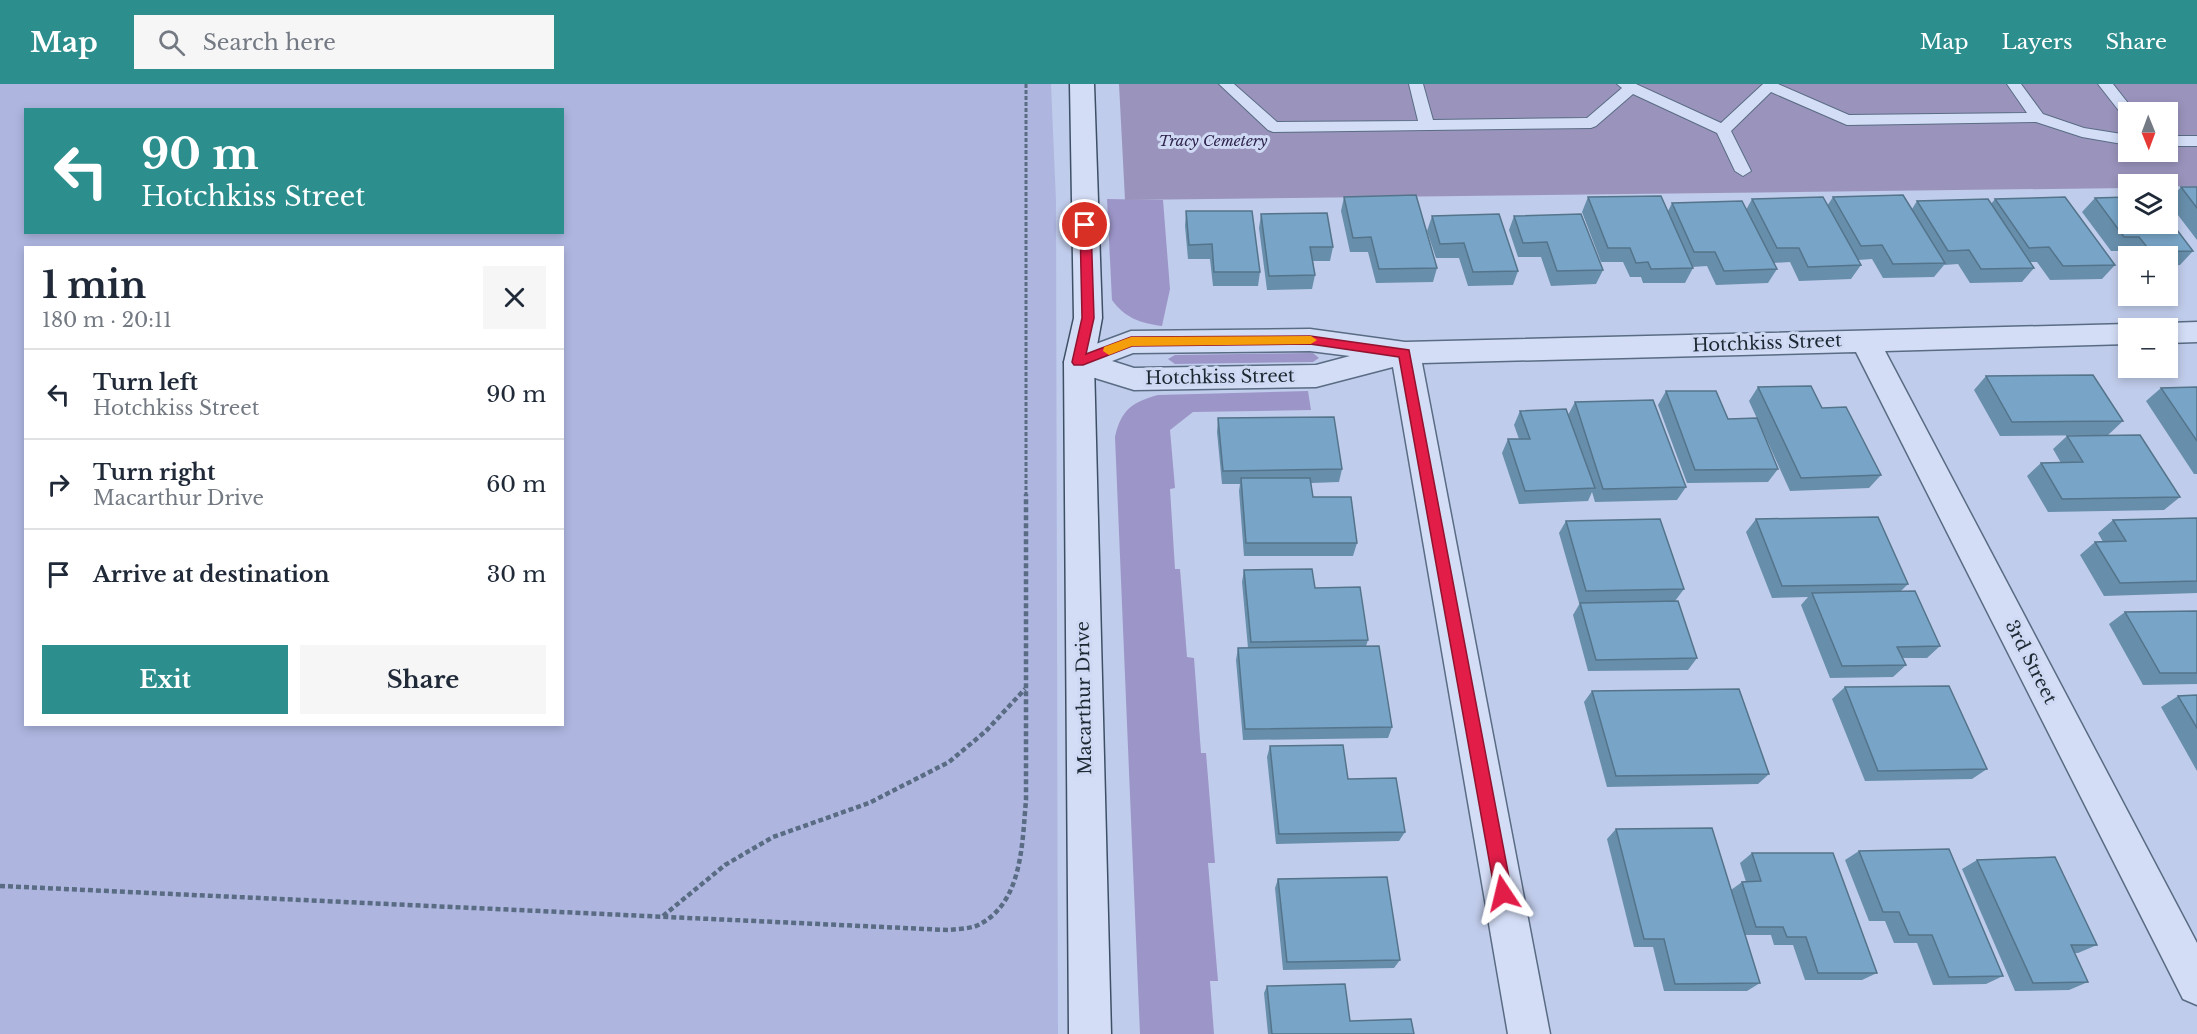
<!DOCTYPE html>
<html lang="en">
<head>
<meta charset="utf-8">
<style>
  body { margin:0; font-family:"Libre Baskerville",serif; background:#f6f6f7; color:#1f2937; height:100vh; display:flex; flex-direction:column; font-size:22px; white-space:nowrap }
  * { box-sizing:border-box; margin:0 }
  p { font-size:20px; color:#747a83 }
  .icon { flex:none; width:33px; height:33px; fill:none; stroke:currentColor; stroke-width:2; stroke-linecap:round; stroke-linejoin:round }
  .map { position:relative; flex:1; overflow:hidden }
  .sheet { position:absolute; left:24px; top:162px; width:540px; height:480px; display:flex; flex-direction:column; background:#fff; border-radius:0px; box-shadow:0 3px 9px #0003 }
  .sheet>* { flex:none }
  .guide { position:absolute; left:24px; top:24px; width:540px; height:126px; border-radius:0px; box-shadow:0 3px 9px #0003; background:#2d8e8e; color:#fff; overflow:hidden }
  .needle { width:39px; rotate:179deg }
  .fabs { position:absolute; left:2118px; top:18px; display:grid; gap:12px }
  .fabs a { display:grid; place-items:center; width:60px; height:60px; border-radius:0px; background:#fff; box-shadow:0 3px 9px #0003; font-size:30px }
  .pin { position:absolute; display:grid; place-items:center; width:51px; height:51px; color:#fff; margin:-26px; border:3px solid #fff; border-radius:50%; box-shadow:0 2px 6px #0007 }
  .me { position:absolute; width:66px; margin:-33px; rotate:350deg; stroke-linejoin:round; filter:drop-shadow(0 0 4px #0008) }
  .turn { display:flex; align-items:center; gap:21px; height:126px; padding:0 18px; font-size:27px }
  .turn .icon { width:78px; height:78px; stroke-width:2.5 }
  .turn b { display:block; font-size:42px; line-height:51px }
  .round { display:grid; place-items:center; flex:none; width:63px; height:63px; border-radius:0px; background:#f6f6f7 }
  .summary { display:flex; align-items:center; justify-content:space-between; height:102px; padding:0 18px }
  h1 { font-size:36px; font-weight:800; line-height:45px }
  .action { display:flex; gap:12px; margin-top:auto; padding:12px 18px }
  .action a { flex:1; height:69px; border-radius:0px; background:#2d8e8e; color:#fff; font-size:24px; font-weight:800; line-height:69px; text-align:center }
  .action a+a { background:#f6f6f7; color:#1f2937 }
  ul { padding:0; list-style:none }
  li { display:flex; align-items:center; gap:18px; height:90px; padding:0 18px; border-top:2px solid #e0e1e3 }
  li div { flex:1 }
  li b { display:block; font-size:22px }
  li em { font-style:normal }
  header { display:flex; align-items:center; gap:36px; box-sizing:border-box; height:84px; padding:0 30px; background:#2d8e8e; color:#fff }
  header strong { font-size:28px }
  nav { display:flex; gap:33px; margin-inline-start:auto; font-size:21px }
  .search { width:420px; height:54px; background:#f6f6f7; display:flex; align-items:center; gap:15px; box-sizing:border-box; padding:0 21px; border-radius:0px; color:#747a83; font-size:22px }
  .map>svg:first-child { display:block }
  .farmland { fill:#aeb6e0; fill-rule:evenodd }
  .green { fill:#9c95c8 }
  .cemetery { fill:#9a94bd; fill-rule:evenodd }
  .lines { fill:none; stroke-linecap:round; stroke-linejoin:round }
  .lane-casing { stroke:#596c83; stroke-width:2 }
  .street-casing { stroke:#596c83; stroke-width:3 }
  .secondary-casing { stroke:#3d5065; stroke-width:3 }
  .path-far1 { stroke:#596c83; stroke-width:3; stroke-dasharray:4 2; stroke-linecap:butt }
  .path { stroke:#596c83; stroke-width:4.5; stroke-dasharray:5 3; stroke-linecap:butt }
  .lane { fill:#d3ddf6; fill-rule:evenodd }
  .street { fill:#d3ddf6; fill-rule:evenodd }
  .secondary { fill:#d3ddf6; fill-rule:evenodd }
  .wall { fill:#678eab }
  .building { fill:#78a5c7; stroke:#54748b; stroke-width:1.5 }
  .route { fill:#e11d48; stroke:#92132f; stroke-width:1.5 }
  .slow { fill:#f59e0b }
  .labels { text-anchor:middle; stroke-width:6; stroke-linejoin:round; paint-order:stroke }
  .far-park-label { font-size:15px; font-style:italic; fill:#30254f; stroke:#cfd9f3 }
  .street-label { font-size:18px; fill:#1d2833; stroke:#cfd9f3 }
</style>
</head>
<body>
<header>
<strong>Map</strong>
<div class="search"><svg class="icon" aria-label="search" viewBox="0 0 24 24"><circle cx="10" cy="10" r="6"/><path d="M15 15l6 6"/></svg>Search here</div>
<nav><a>Map</a><a>Layers</a><a>Share</a></nav>
</header>
<div class="map">
<svg width="2197" height="950" viewBox="0 0 2197 950">
  <rect width="100%" height="100%" fill="#c0cceb"/>
  <path class="farmland" d="M0,0H1051L1056,117L1058,950H0ZM26,26H562V148H26ZM26,164H562V640H26Z"/>
  <path class="green" d="M1107,115L1163,116L1170,205L1162,242C1140,239 1125,234 1112,216Z
    M1313,269L1319,274L1313,278L1175,280L1168,275L1175,271Z
    M1308,307L1311,326L1193,328L1170,346L1175,404L1170,405L1175,485H1180L1187,573L1194,574L1201,669H1206L1215,779H1208L1218,897H1210L1214,950H1140L1115,353C1121,326 1132,318 1158,311Z"/>
  <path class="cemetery" d="M1119,0H2197V103L2128,100V104L1125,116ZM2128,28H2168V68H2128Z"/>
  <g class="lines">
    <defs>
      <path id="lane" d="M1219,0H1234L1277,38L1418,37L1409,0H1423L1433,36L1587,34L1622,4L1617,0H1636L1721,39L1763,0H1778L1849,31L2027,29L2007,0H2021L2043,30L2084,44L2128,51V61L2082,53L2036,38L1847,41L1771,8L1731,47L1751,87L1743,92L1735,87L1717,49L1633,10L1596,42L1591,44L1273,48L1268,46Z
        M2098,0H2113L2135,28H2128V33L2123,32Z
        M2168,52H2197V62H2168Z"/>
      <path id="street" d="M2197,238V258L2168,259V244H2156L2158,242L2168,239Z
        M2128,240L2139,244H2128V260L1885,267L2197,859V921L2183,915L1856,268L1422,279L1550,950H1508L1393,283L1316,303L1134,306L1069,286L1064,278L1069,270L1131,247L1310,245L1405,258ZM1310,267L1350,272L1316,281L1134,284L1112,277L1133,269Z"/>
      <path id="secondary" d="M1070,0H1094L1102,234L1094,278L1111,950H1069L1064,278L1074,234Z"/>
    </defs>
    <use href="#lane" class="lane-casing"/>
    <use href="#street" class="street-casing"/>
    <use href="#secondary" class="secondary-casing"/>
    <path class="path-far1" d="M1026,0V412"/>
    <path class="path" d="M0,802L948,846C957,845 967,845 976,842C1023,821 1022,759 1026,716V410
      M663,832L725,781L773,753L869,719L949,678L986,647L1025,605"/>
    <use href="#lane" class="lane"/>
    <use href="#street" class="street"/>
    <use href="#secondary" class="secondary"/>
  </g>
  <path class="wall" d="M2181,103H2197V156L2168,118Z
    M1344,113L1437,184L1433,198L1376,199L1368,168H1350L1341,127Z
    M1588,113L1668,127L1672,119L1746,126L1752,115L1827,122L1833,113L1912,125L1917,117L1991,120L1995,115L2115,181L2102,195L2050,196L2037,178H2030L2034,184L2022,198L1970,199L1958,180L1944,181L1934,193L1883,194L1872,175L1858,176L1861,181L1851,195L1799,197L1790,178L1773,179L1777,185L1768,199L1716,201L1707,182L1692,183L1693,184L1685,199H1643L1641,193H1630L1623,178H1601L1582,128Z
    M2095,114L2193,167L2180,181L2168,182V172H2130L2126,167H2111L2082,128Z
    M1186,127L1260,188L1258,202H1213L1210,175H1188L1185,142Z
    M1261,130L1333,163L1330,177H1313L1315,191L1312,205L1267,206L1259,144Z
    M1432,132L1518,187L1513,201L1468,202L1459,174H1436L1427,147Z
    M1514,132L1603,186L1596,200L1551,202L1541,173H1518L1509,146Z
    M1986,292L2123,337L2108,351L2000,352L1974,306Z
    M1758,303L1822,324L1881,391L1869,404L1790,407L1749,317Z
    M2197,303V390H2194L2146,317L2161,304Z
    M1666,307L1728,335L1778,385L1768,398L1687,399L1658,321Z
    M1575,318L1686,403L1677,416L1595,418L1592,408L1588,417L1519,420L1502,369L1508,355H1519L1514,341L1520,327L1568,331Z
    M1218,334L1342,385L1339,398L1311,399L1313,413L1357,459L1353,472H1244L1239,407L1240,400H1222L1217,348Z
    M2067,352L2180,413L2164,426L2048,428L2027,392L2041,379H2061L2053,365Z
    M2197,434V509L2104,512L2080,471L2095,458H2103L2098,449L2113,436Z
    M1756,435L1908,500L1900,508L1940,562L1927,574H1902L1906,581L1893,593L1830,594L1801,521L1808,513L1772,514L1746,448Z
    M1566,437L1684,505L1675,517L1579,519L1559,449Z
    M1244,486L1315,504L1368,556L1366,562L1392,643L1388,654L1243,656L1236,576L1238,564H1248L1242,498Z
    M1580,519L1697,574L1688,586L1588,587L1573,531Z
    M2197,527V600L2143,601L2109,540L2125,528Z
    M1845,603L1987,685L1972,695L1865,697L1832,615Z
    M1592,607L1769,690L1758,700L1607,703L1584,618Z
    M2197,611V687L2161,623L2178,612Z
    M1270,662L1348,695L1405,748L1399,757L1276,760L1267,673Z
    M1616,745L1731,806L1742,798H1746L1740,779L1752,769L1877,889L1862,896H1805L1793,861H1774L1771,851H1745L1760,899L1747,907H1664L1653,863H1634L1607,755Z
    M1859,767L2003,892L1986,900L1933,901L1917,859H1894L1885,837H1869L1845,776Z
    M1977,776L2097,861L2078,869H2074L2088,898L2069,906L2015,907L1962,785Z
    M1278,795L1400,876L1394,884L1283,886L1275,804Z
    M1267,902L1350,937L1414,950H1268L1264,909Z"/>
  <path class="building" d="M2181,103H2197V124Z
    M1416,111L1437,184L1379,185L1371,153L1353,154L1344,113Z
    M1903,111L1945,179L1893,180L1882,161L1861,162L1833,113Z
    M1661,112L1693,184L1651,185L1648,178L1636,179L1630,164H1608L1588,113Z
    M1823,113L1861,181L1808,183L1799,164H1777L1752,115Z
    M2065,113L2115,181L2063,182L2049,163L2029,164L1995,115Z
    M2128,113V140H2168V134L2193,167L2151,168L2139,153H2124L2095,114Z
    M1988,115L2034,184L1981,185L1969,166L1948,167L1917,117Z
    M1742,117L1777,185L1724,187L1715,168H1694L1672,119Z
    M1186,127H1252L1260,188H1214L1212,160L1189,161Z
    M1327,129L1333,163H1310L1315,191L1269,192L1261,130Z
    M1499,130L1518,187L1473,188L1464,159L1440,160L1432,132Z
    M1581,130L1603,186L1557,187L1547,158L1523,159L1514,132Z
    M2093,291L2123,337L2012,338L1986,292Z
    M1811,302L1822,324L1846,323L1881,391L1801,394L1758,303Z
    M2197,303V357L2161,304Z
    M1666,307H1716L1728,335L1757,334L1778,385L1695,386Z
    M1653,316L1686,403L1603,405L1575,318Z
    M1566,325L1595,404L1525,407L1508,355H1530L1520,327Z
    M1334,333L1342,385L1223,387L1218,334Z
    M2140,351L2180,413L2062,415L2041,379L2083,378L2067,352Z
    M1241,394H1310L1313,413H1351L1357,459H1246Z
    M1878,433L1908,500L1782,502L1756,435Z
    M2197,434V497L2120,499L2095,458L2126,457L2113,436Z
    M1660,435L1684,505L1586,507L1566,437Z
    M1312,485L1315,504L1360,503L1368,556L1251,558L1244,486Z
    M1915,507L1940,562L1897,563L1906,581L1842,582L1812,509Z
    M1678,517L1697,574L1596,576L1580,519Z
    M2197,527V589H2160L2125,528Z
    M1379,562L1392,643L1245,645L1238,564Z
    M1949,602L1987,685L1878,687L1845,603Z
    M1739,605L1769,690L1616,692L1592,607Z
    M2197,611V644L2178,612Z
    M1343,661L1348,695L1396,694L1405,748L1279,750L1270,662Z
    M1712,744L1760,899L1675,900L1664,855H1644L1616,745Z
    M1949,765L2003,892L1949,893L1932,851H1909L1899,828H1883L1859,767Z
    M1752,769H1833L1877,889H1818L1806,853H1787L1783,843H1756L1742,798L1761,797Z
    M2055,773L2097,861H2071L2088,898L2033,899L1977,776Z
    M1387,793L1400,876L1287,878L1278,795Z
    M1345,900L1350,937L1411,935L1414,950H1272L1267,902Z"/>
  <path class="route" d="M1085,137L1091,141L1094,234L1086,270L1131,253L1310,252L1409,266L1512,809L1509,815L1503,817L1498,815L1495,809L1399,273L1310,260L1132,262L1083,281H1074L1072,278L1082,234L1080,141Z"/>
  <path class="slow" d="M1311,252L1317,256L1311,260L1132,262L1109,271L1103,267L1104,263L1131,253Z"/>
  <g class="labels">
    <g class="far-park-label">
      <text x="1213" y="62">Tracy Cemetery</text>
    </g>
    <g class="street-label">
      <text transform="translate(1767 259) rotate(-2)" y="6">Hotchkiss Street</text>
      <text transform="translate(1220 293) rotate(-1)" y="6">Hotchkiss Street</text>
      <text transform="translate(2031 578) rotate(63)" y="6">3rd Street</text>
      <text transform="translate(1084 614) rotate(-91)" y="6">Macarthur Drive</text>
    </g>
  </g>
</svg>
<div class="fabs">
<a><svg class="needle" viewBox="-14 -14 28 28"><path d="M0-13l5 13h-10z" fill="#e53935"/><path d="M0 13l5-13h-10z" fill="#747a83"/></svg></a>
<a><svg class="icon" aria-label="layers" viewBox="0 0 24 24"><path d="M12 4l9 5-9 5-9-5zM3 14l9 5 9-5"/></svg></a>
<a>+</a>
<a>−</a>
</div>
<div class="pin" style="left:1085px;top:141px;background:#d93025"><svg class="icon" aria-label="arrive" viewBox="0 0 24 24"><path d="M6 21V4h12l-3 4 3 4H6"/></svg></div>
<svg class="me" style="left:1503px;top:809px" viewBox="-20 -20 40 40"><path d="M0-17L14 15 0 8-14 15z" fill="#e11d48" stroke="#fff" stroke-width="4"/></svg>
<div class="guide">
<div class="turn"><svg class="icon" aria-label="left" viewBox="0 0 24 24"><path d="M17 20v-9H6M10 6l-5 5 5 5"/></svg><div><b>90 m</b>Hotchkiss Street</div></div>
</div>
<section class="sheet">
<div class="summary"><div><h1>1 min</h1><p>180 m · 20:11</p></div><a class="round"><svg class="icon" aria-label="close" viewBox="0 0 24 24"><path d="M6 6l12 12M18 6L6 18"/></svg></a></div>
<ul>
<li><svg class="icon" aria-label="left" viewBox="0 0 24 24"><path d="M17 20v-9H6M10 6l-5 5 5 5"/></svg><div><b>Turn left</b><p>Hotchkiss Street</p></div><em>90 m</em></li>
<li><svg class="icon" aria-label="right" viewBox="0 0 24 24"><path d="M7 20v-9h11M14 6l5 5-5 5"/></svg><div><b>Turn right</b><p>Macarthur Drive</p></div><em>60 m</em></li>
<li><svg class="icon" aria-label="arrive" viewBox="0 0 24 24"><path d="M6 21V4h12l-3 4 3 4H6"/></svg><div><b>Arrive at destination</b></div><em>30 m</em></li>
</ul>
<div class="action"><a>Exit</a><a>Share</a></div>
</section>
</div>
</body>
</html>
